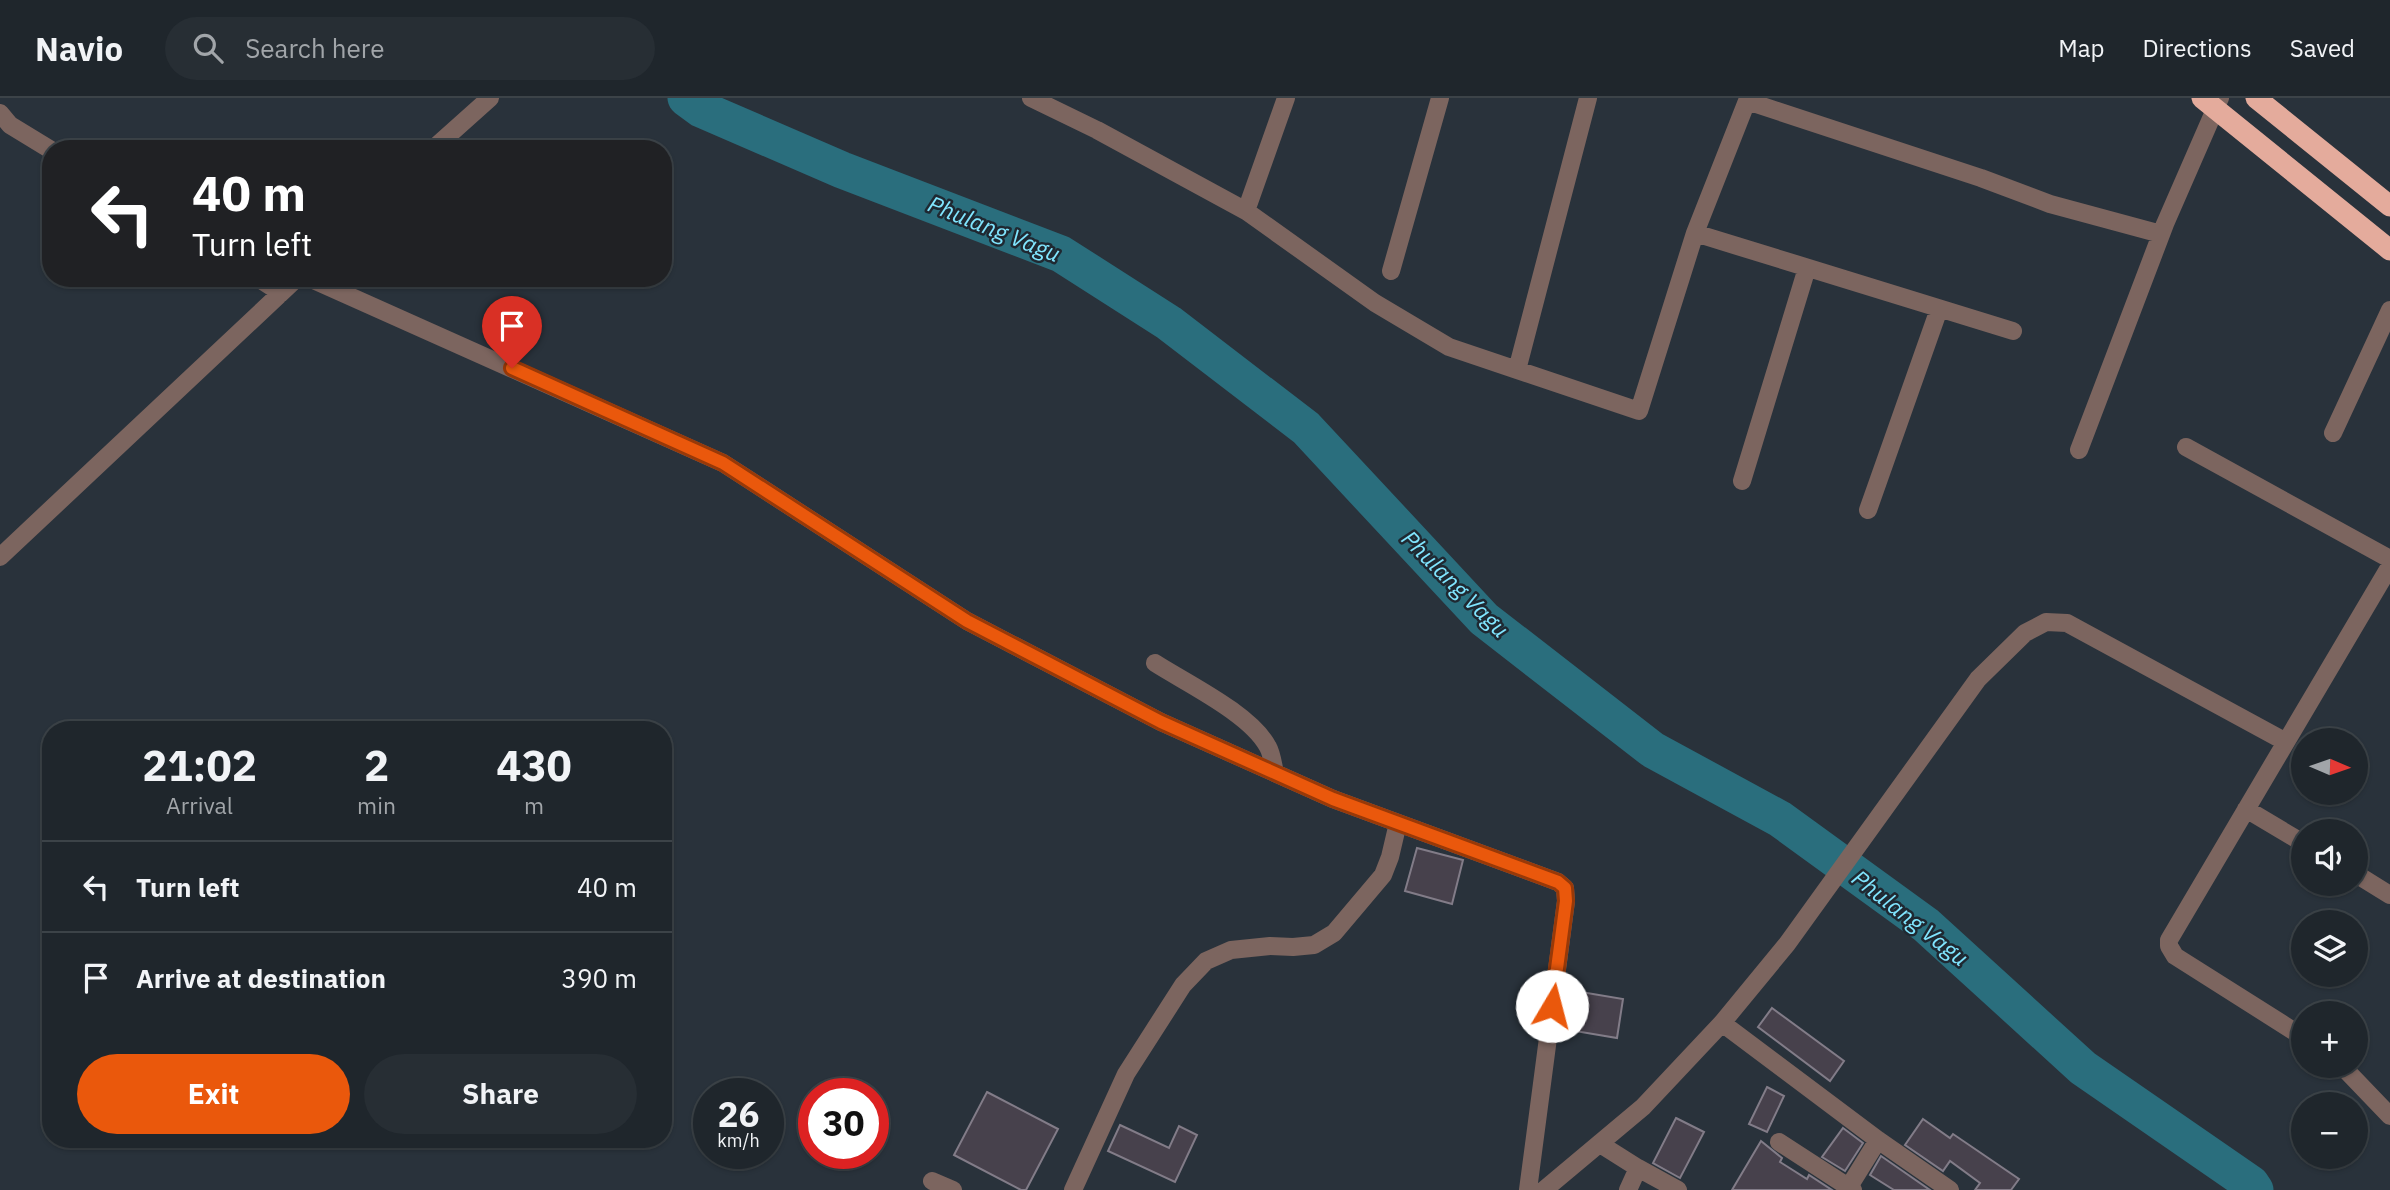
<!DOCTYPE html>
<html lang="en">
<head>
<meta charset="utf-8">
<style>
  body { margin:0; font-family:"IBM Plex Sans",sans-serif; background:#272e34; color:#f1f3f6; height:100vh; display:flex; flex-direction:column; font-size:26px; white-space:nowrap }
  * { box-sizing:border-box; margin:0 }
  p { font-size:23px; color:#a1a5a9 }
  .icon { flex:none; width:38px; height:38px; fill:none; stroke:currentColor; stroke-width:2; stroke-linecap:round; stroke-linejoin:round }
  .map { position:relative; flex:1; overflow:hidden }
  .side { position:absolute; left:42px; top:623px; width:630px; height:427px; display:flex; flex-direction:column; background:#1f262c; border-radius:28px; box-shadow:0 2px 5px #0004,0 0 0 2px #3c4348 }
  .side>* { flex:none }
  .hud { position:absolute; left:42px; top:42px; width:630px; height:147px; border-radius:28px; box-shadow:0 2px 5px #0004,0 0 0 2px #3c4348; background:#202124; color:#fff; overflow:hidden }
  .needle { width:46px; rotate:92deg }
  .fabs { position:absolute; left:2291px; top:630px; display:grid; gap:14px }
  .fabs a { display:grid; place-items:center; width:77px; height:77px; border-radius:50%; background:#1f262c; box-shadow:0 2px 5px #0004,0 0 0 2px #3c4348; font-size:35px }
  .speed { position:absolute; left:693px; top:980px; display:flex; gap:14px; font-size:35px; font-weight:700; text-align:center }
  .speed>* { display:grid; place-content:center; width:91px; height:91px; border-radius:50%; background:#1f262c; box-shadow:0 2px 5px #0004,0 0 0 2px #3c4348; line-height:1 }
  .speed small { font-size:18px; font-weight:400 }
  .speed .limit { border:10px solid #d22; background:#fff; color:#111 }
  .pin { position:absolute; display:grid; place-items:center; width:60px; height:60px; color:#fff; margin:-72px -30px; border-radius:50% 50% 50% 0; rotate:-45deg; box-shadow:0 0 7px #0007 }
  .pin .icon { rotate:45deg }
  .me { position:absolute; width:77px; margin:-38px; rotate:8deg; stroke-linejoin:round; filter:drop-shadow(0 0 5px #0008) }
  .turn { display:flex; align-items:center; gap:24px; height:147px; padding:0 35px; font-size:32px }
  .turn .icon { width:91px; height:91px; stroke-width:2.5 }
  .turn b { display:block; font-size:49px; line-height:60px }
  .eta { display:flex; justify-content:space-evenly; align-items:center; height:119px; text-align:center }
  .eta b { font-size:42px; font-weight:800; line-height:49px }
  .action { display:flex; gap:14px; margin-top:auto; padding:14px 35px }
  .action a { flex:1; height:80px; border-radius:42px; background:#ea580c; color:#fff; font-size:28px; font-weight:800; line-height:80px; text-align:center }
  .action a+a { background:#272e34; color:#f1f3f6 }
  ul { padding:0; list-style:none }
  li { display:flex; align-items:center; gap:21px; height:91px; padding:0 35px; border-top:2px solid #3c4348 }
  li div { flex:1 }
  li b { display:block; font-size:26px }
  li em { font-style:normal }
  header { display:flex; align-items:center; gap:42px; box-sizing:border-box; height:98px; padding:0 35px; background:#1f262c; border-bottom:2px solid #3c4348 }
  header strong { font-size:33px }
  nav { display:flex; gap:38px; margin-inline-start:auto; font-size:24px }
  .search { width:490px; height:63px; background:#272e34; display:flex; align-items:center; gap:18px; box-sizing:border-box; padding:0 24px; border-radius:38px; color:#a1a5a9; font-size:26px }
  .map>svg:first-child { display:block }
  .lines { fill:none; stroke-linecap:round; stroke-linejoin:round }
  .river { stroke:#2a6e7d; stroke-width:37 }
  .building { fill:#47414c; stroke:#827c88; stroke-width:2 }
  .minor { stroke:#7c655f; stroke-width:18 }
  .highway { stroke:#e4ab9c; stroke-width:21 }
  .route-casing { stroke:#983908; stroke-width:18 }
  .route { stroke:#ea580c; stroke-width:12 }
  .labels { text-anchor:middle; stroke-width:5; stroke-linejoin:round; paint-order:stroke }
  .water-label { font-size:23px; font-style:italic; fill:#80e5fe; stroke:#1f2831 }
</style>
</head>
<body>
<header>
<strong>Navio</strong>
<div class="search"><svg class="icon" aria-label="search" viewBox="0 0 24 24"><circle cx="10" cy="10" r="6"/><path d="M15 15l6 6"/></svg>Search here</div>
<nav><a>Map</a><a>Directions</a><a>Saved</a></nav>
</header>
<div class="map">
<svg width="2390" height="1092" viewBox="0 0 2390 1092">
  <rect width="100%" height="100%" fill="#29323b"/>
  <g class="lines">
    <path class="river" d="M686,0L701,11L842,72L1061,156L1169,225L1306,330L1484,521L1653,652L1780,721L1926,827L2083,970L2251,1086L2255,1092"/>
  </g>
  <path class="building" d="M1417,750L1463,762L1452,806L1405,793Z
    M1581,894L1623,901L1617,940L1575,933Z
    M1772,910L1844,963L1830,983L1758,929Z
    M1767,989L1784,998L1767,1034L1749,1026Z
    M987,994L1058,1031L1026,1092H1021L954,1057Z
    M1676,1020L1704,1034L1680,1080L1653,1065Z
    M1923,1021L1950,1040L1953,1036L2019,1081L2011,1092H1975L1980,1085L1950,1063L1943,1073L1905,1047Z
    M1120,1027L1169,1050L1179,1028L1197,1037L1175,1084L1108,1053Z
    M1843,1030L1863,1045L1845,1073L1822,1059Z
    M1761,1043L1782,1060L1780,1064L1807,1081L1809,1077L1832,1092H1732Z
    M1881,1058L1930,1092H1894L1870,1077Z"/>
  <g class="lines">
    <path class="minor" d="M1031,0L1097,32L1246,113L1375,205L1449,249L1639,313L1695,135L1747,3L1981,80L2050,106L2161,136
      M0,15L10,27L51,52
      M433,51L490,0
      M1246,113L1286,0
      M1695,135L2013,233
      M1391,173L1440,0
      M258,180L281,195
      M309,180L723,365L967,523L1161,624L1333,701L1558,784L1565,790L1566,803L1528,1092
      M1517,272L1588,0
      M2333,335L2390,212
      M2186,349L2390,461
      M2079,352L2165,126L2220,0
      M1742,383L1807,170
      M1868,412L1939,211
      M0,459L297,180
      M1155,565C1186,585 1251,616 1268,649C1272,656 1273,667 1275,675
      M2246,711L2303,745
      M2356,776L2390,797
      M1722,925L1878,1042L1950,1092
      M2303,939L2175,858L2169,848V842L2390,468
      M2342,968L2390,1018
      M1779,1044L1853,1092
      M1600,1046L1638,1070L1678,1092
      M932,1083L953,1092
      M1073,1092L1126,976L1183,887L1206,863L1231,852L1270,848L1293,849L1314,847L1334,835L1383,777L1390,759L1398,725
      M1544,1092L1643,1009L1722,925L1787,846L1978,581L2025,535L2046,524L2067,525L2286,644
      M1628,1092L1638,1070
      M1847,1092L1878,1042"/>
    <path class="highway" d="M2202,0L2390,152
      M2256,0L2390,108"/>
  </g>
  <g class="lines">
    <defs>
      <path id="route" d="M512,270L723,365L967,523L1161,624L1333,701L1558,784L1565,790L1566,803L1552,908"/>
    </defs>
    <use href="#route" class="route-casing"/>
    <use href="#route" class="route"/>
  </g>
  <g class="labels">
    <g class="water-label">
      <text transform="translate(994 131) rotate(22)" y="8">Phulang Vagu</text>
      <text transform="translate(1455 486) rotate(45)" y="8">Phulang Vagu</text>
      <text transform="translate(1910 820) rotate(38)" y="8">Phulang Vagu</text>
    </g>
  </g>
</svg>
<div class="fabs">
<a><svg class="needle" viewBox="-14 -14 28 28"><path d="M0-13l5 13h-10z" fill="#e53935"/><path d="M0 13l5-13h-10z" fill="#a1a5a9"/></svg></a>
<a><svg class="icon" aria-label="sound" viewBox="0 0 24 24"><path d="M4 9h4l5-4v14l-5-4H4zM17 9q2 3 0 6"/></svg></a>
<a><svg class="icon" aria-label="layers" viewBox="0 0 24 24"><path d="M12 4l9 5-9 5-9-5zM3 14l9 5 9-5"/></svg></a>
<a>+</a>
<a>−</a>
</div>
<div class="speed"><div>26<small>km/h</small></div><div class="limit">30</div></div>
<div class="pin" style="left:512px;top:270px;background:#d93025"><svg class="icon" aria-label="arrive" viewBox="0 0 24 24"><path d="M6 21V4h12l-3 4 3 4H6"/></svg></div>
<svg class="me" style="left:1552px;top:908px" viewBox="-20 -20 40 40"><circle r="19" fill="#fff"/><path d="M0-13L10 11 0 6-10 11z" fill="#ea580c"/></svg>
<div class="hud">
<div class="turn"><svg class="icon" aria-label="left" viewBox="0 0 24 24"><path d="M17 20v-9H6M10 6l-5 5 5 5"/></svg><div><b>40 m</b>Turn left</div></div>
</div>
<section class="side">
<div class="eta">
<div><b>21:02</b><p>Arrival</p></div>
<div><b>2</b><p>min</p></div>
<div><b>430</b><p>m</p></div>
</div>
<ul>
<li><svg class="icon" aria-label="left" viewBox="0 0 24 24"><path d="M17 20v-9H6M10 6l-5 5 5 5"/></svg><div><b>Turn left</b></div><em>40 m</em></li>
<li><svg class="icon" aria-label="arrive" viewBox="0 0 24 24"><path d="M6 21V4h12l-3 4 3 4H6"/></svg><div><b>Arrive at destination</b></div><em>390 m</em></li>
</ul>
<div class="action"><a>Exit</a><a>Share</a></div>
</section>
</div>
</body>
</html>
